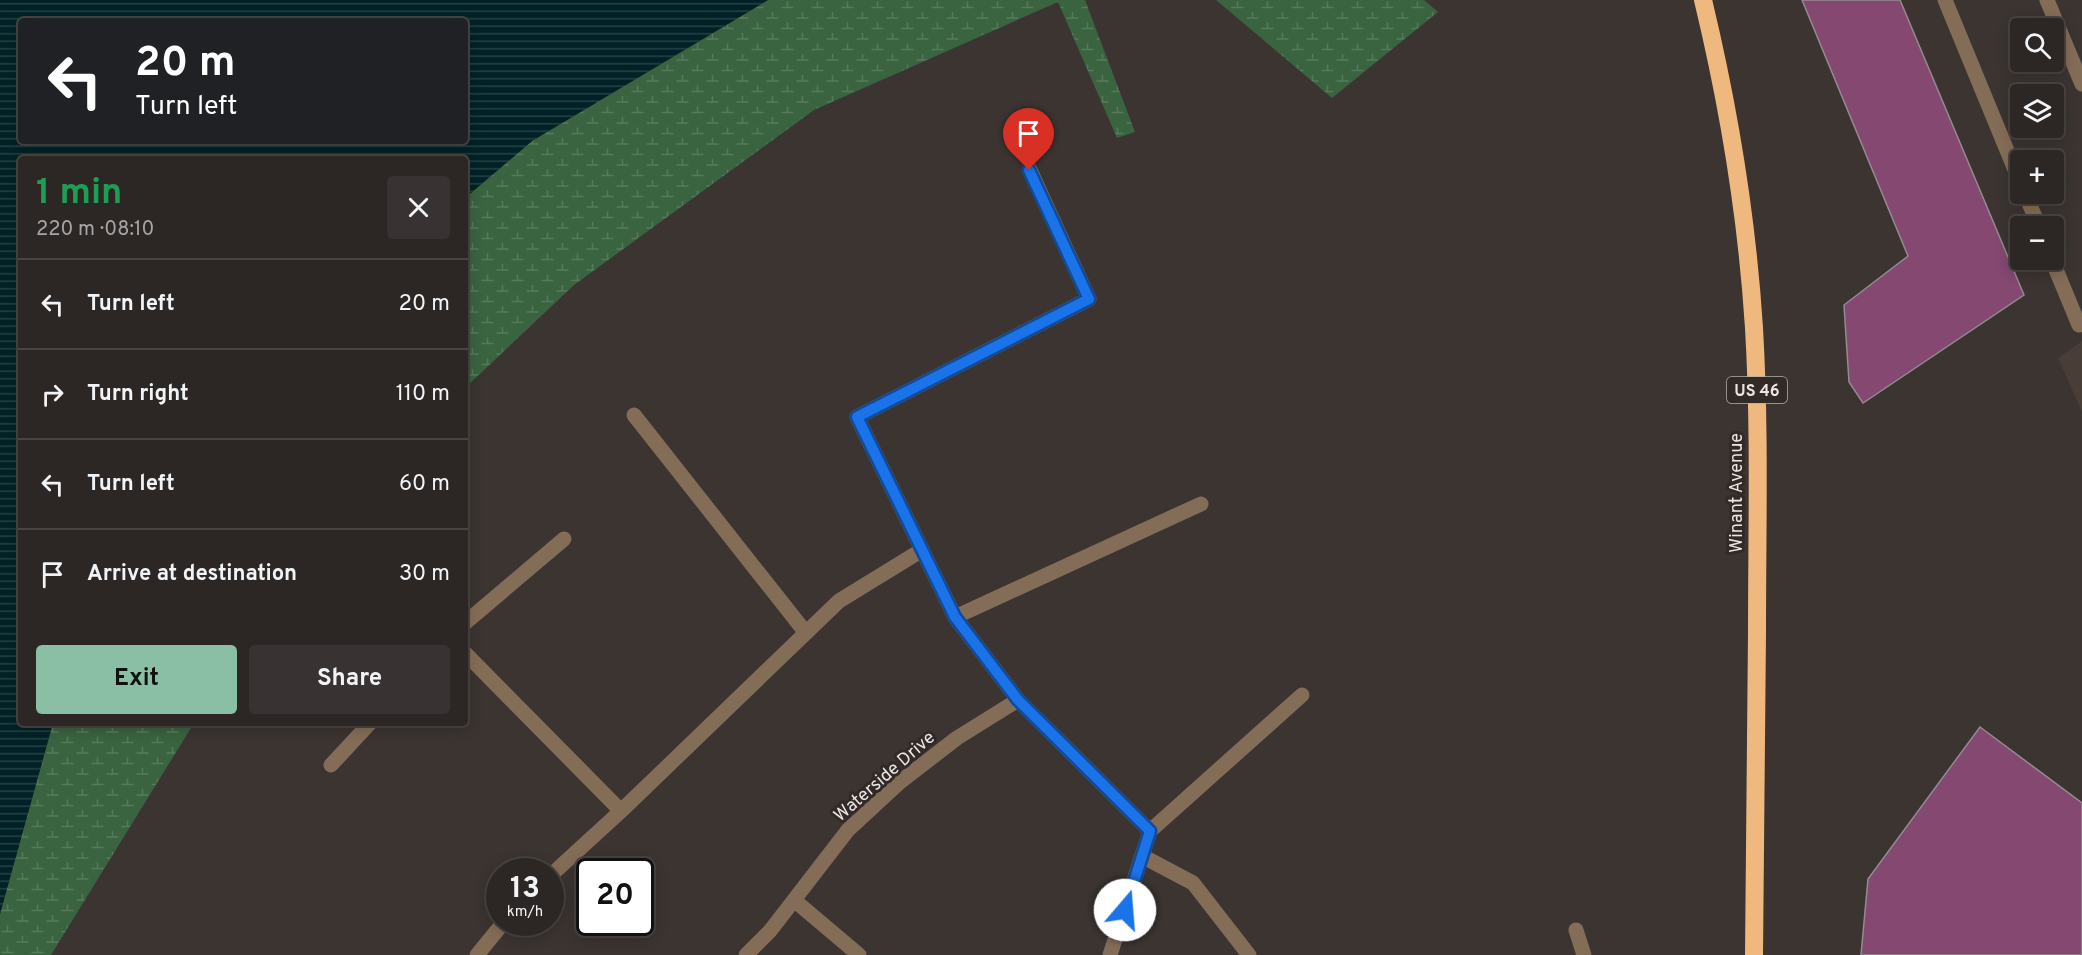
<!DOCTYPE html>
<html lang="en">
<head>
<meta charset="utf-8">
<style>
  body { margin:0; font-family:Overpass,sans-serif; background:#383332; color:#f1f3f6; height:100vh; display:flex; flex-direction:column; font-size:22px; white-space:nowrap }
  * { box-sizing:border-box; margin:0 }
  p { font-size:20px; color:#a6a5a7 }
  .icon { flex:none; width:33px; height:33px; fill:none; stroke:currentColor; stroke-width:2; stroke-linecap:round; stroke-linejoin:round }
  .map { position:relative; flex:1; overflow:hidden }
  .panel { position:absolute; left:18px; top:156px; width:450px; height:570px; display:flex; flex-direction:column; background:#2c2725; border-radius:6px; box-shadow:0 3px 15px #0003,0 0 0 2px #484442 }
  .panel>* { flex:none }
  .top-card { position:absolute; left:18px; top:18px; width:450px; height:126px; border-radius:6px; box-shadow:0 3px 15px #0003,0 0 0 2px #484442; background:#202124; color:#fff; overflow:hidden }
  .buttons { position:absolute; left:2010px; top:18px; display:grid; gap:12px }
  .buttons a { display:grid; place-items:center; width:54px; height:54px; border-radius:6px; background:#2c2725; box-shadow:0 3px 15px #0003,0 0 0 2px #484442; font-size:30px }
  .speed { position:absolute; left:486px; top:858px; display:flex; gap:12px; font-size:30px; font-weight:700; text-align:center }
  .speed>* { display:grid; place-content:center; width:78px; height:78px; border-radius:50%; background:#2c2725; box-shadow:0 3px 15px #0003,0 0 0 2px #484442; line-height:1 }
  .speed small { font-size:15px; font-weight:400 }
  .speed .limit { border:3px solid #111; border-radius:9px; background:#fff; color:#111 }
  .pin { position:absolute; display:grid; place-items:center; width:51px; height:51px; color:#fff; margin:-62px -26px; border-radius:50% 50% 50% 0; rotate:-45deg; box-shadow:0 0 6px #0007 }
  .pin .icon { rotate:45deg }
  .me { position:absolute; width:66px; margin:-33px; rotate:18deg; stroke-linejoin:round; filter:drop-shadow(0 0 4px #0008) }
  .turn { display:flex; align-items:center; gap:21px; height:126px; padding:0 18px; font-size:27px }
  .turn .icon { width:78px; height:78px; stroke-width:2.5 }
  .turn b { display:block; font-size:42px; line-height:51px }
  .round { display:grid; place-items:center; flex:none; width:63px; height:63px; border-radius:6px; background:#383332 }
  .overview { display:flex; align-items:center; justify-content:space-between; height:102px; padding:0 18px }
  h1 { font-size:36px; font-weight:700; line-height:45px; color:#1e9e55 }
  .action { display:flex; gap:12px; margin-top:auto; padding:12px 18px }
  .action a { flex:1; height:69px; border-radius:6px; background:#8abfa5; color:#111; font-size:24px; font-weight:700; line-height:69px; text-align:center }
  .action a+a { background:#383332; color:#f1f3f6 }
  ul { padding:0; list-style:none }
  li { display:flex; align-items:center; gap:18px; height:90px; padding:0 18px; border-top:2px solid #484442 }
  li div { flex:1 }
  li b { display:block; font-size:22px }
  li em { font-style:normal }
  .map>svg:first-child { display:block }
  .built { fill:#493d37 }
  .wetland { fill:url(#wetland-marsh) }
  .water { fill:url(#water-rules); fill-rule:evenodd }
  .building { fill:#844871; stroke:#938b90; stroke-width:1.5 }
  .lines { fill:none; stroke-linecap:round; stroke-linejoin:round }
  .minor { stroke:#846d57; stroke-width:15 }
  .highway { stroke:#efb87f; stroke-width:18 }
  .route-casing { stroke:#114b97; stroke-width:15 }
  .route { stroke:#1a73e8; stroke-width:10 }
  .labels { text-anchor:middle; stroke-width:6; stroke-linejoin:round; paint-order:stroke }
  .shield { fill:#312a27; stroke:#b3aeab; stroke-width:1.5 }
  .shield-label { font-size:16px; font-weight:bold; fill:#ebe6e4 }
  .street-label { font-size:18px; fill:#ebe6e4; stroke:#312a27 }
</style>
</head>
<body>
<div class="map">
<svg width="2082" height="955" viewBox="0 0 2082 955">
  <defs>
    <pattern id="wetland-marsh" width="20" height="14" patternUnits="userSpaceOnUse" patternTransform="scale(1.5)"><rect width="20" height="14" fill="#3a6340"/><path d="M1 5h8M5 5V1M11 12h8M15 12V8" fill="none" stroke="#57795b"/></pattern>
    <pattern id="water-rules" width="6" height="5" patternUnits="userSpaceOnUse" patternTransform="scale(1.5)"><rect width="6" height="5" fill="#002226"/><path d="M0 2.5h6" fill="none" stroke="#254245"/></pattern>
  </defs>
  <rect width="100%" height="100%" fill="#3b3431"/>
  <path class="built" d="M2082,341V412L2058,358Z"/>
  <path class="wetland" d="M768,0H1085L1135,132L1117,138L1058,2L814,110L574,285L465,388V198L532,141Z
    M1216,0H1424L1438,12L1332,98Z
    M53,723H194L51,955H0V914Z"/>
  <path class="water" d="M0,0H768L532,141L465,198V159H21V723H53L0,914ZM21,21H465V141H21Z"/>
  <path class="building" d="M1802,0H1900L2024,295L1863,403L1849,382L1844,305L1908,256Z
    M1980,727L2082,803V955H1861L1868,879Z"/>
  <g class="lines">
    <path class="minor" d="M1945,0L2020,182
      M2047,0L2082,84
      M1030,170L1089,299L857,417L955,617L1201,504
      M2025,194L2039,226
      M2052,260L2079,325L2082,322
      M634,415L806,633
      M955,617L1018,700L1150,831
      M465,623L564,539
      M465,653L621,811L839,601L922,550
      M331,765L370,723
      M1142,856L1193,883L1249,955
      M550,876L621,811
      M794,900L859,955
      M1576,930L1584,955
      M477,955L504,922
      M746,955L770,931L848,830L900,782L957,738L1018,700
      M1110,955L1150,831L1302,695"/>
    <path class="highway" d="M1703,0C1729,108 1747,218 1754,328C1760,429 1757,531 1757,632C1756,740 1755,847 1754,955"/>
  </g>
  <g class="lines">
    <defs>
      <path id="route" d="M1029,170L1089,299L857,417L955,617L1018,700L1150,831L1125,910"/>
    </defs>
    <use href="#route" class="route-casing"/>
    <use href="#route" class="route"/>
  </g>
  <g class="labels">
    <rect class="shield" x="1727" y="377" width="60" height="26" rx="4.5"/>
    <g class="shield-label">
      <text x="1757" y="396">US 46</text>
    </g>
    <g class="street-label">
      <text transform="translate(1736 493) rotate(-90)" y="6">Winant Avenue</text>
      <text transform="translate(884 776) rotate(-41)" y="6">Waterside Drive</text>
    </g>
  </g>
</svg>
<div class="buttons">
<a><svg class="icon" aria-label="search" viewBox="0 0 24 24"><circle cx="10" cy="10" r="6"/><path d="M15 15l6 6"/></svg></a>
<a><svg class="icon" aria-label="layers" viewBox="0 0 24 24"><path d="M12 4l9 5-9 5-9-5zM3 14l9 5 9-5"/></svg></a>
<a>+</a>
<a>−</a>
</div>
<div class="speed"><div>13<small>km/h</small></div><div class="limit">20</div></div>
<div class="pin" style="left:1029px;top:170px;background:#d93025"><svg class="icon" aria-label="arrive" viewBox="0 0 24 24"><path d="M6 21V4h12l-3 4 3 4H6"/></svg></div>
<svg class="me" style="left:1125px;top:910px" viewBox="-20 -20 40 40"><circle r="19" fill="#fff"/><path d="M0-13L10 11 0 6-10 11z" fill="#1a73e8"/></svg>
<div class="top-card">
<div class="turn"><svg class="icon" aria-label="left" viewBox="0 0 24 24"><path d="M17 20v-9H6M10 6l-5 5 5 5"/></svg><div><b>20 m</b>Turn left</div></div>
</div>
<section class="panel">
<div class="overview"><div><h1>1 min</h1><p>220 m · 08:10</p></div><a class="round"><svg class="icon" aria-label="close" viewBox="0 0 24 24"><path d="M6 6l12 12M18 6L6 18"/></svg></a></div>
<ul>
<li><svg class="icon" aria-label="left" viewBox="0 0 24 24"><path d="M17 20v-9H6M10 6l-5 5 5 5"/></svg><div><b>Turn left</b></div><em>20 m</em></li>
<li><svg class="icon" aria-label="right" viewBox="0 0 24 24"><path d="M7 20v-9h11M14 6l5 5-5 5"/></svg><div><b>Turn right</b></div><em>110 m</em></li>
<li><svg class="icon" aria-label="left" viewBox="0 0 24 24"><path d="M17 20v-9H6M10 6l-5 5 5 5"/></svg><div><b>Turn left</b></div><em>60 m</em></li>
<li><svg class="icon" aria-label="arrive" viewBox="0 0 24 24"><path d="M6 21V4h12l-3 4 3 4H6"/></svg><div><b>Arrive at destination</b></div><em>30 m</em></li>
</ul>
<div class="action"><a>Exit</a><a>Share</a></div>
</section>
</div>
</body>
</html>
